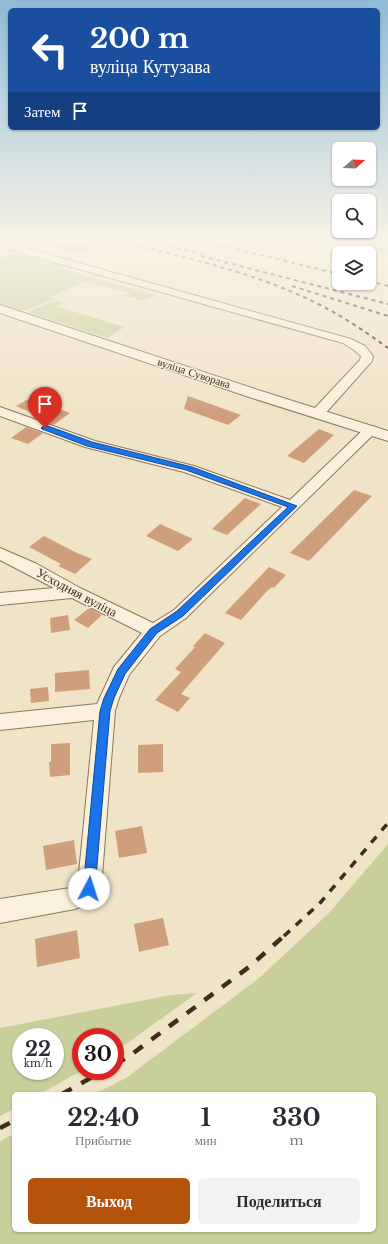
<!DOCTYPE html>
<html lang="ru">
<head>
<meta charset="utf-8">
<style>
  body { margin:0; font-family:"Libre Baskerville",serif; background:#f2f2f3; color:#2b2b33; height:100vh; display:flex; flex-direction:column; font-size:15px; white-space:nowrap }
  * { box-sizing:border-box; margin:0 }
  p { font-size:13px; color:#7c7c81 }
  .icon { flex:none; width:22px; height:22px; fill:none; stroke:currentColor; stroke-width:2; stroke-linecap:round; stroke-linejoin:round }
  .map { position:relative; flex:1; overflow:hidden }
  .sheet { position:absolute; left:12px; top:1092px; width:364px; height:140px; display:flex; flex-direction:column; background:#fff; border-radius:6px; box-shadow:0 1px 3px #0004 }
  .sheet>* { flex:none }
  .hud { position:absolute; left:8px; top:8px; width:372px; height:122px; border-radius:6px; box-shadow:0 1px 3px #0004; background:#1a4fa0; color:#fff; overflow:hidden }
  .needle { width:26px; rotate:71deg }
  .tools { position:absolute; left:332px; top:142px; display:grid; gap:8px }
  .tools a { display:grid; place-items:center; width:44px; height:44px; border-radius:6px; background:#fff; box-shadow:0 1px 3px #0004; font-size:20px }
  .speed { position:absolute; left:12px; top:1028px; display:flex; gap:8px; font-size:20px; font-weight:700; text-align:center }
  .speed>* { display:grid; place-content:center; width:52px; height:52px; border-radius:50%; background:#fff; box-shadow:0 1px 3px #0004; line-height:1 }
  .speed small { font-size:10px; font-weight:400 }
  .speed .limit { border:6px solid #d22; background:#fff; color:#111 }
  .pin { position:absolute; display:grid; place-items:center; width:34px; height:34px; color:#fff; margin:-41px -17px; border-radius:50% 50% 50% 0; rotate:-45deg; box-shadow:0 0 4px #0007 }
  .pin .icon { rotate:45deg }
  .me { position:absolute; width:44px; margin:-22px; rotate:5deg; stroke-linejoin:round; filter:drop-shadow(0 0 3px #0008) }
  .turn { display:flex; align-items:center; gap:14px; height:84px; padding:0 16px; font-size:18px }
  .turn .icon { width:52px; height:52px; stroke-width:2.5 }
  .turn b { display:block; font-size:28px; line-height:34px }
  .then { display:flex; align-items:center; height:38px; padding:0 16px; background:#0003; gap:8px; font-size:15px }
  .eta { display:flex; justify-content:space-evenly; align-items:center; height:68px; text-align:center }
  .eta b { font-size:24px; font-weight:800; line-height:28px }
  .cta { display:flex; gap:8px; margin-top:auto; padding:8px 16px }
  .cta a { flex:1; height:46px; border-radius:6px; background:#b45309; color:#fff; font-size:16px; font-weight:800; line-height:46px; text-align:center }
  .cta a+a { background:#f2f2f3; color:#2b2b33 }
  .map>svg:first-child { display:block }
  .green { fill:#c9cf9b; fill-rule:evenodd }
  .building { fill:#cf9f7d }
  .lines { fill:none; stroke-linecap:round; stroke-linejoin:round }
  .minor-casing { stroke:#8d765c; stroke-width:2 }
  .tertiary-casing { stroke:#8d765c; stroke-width:2 }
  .minor { fill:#faf1dc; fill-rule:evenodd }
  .tertiary { fill:#faf1dc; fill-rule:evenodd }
  .rail-far2 { stroke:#3d2e20; stroke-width:2; stroke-dasharray:4 4; stroke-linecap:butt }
  .rail-far1 { stroke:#3d2e20; stroke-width:3.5; stroke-dasharray:8 8; stroke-linecap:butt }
  .rail { stroke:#3d2e20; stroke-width:4.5; stroke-dasharray:11 11; stroke-linecap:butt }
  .route { fill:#1a73e8; stroke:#114b97 }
  .labels { text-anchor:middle; stroke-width:3; stroke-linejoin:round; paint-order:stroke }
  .far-street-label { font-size:11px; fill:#3d2e20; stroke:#f7eed8 }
  .street-label { font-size:13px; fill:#3d2e20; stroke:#f7eed8 }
</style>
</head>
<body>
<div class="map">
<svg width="388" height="1244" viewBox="0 0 388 1244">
  <rect width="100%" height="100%" fill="#f0e4c8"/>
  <path class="green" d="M312,238H372L388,241V255Z
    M16,253L62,265L61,269L75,271L74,273L155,295L149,299L138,300L135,297L123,296L130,293L85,281L51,297L55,299L26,310L21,311L0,304V258Z
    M60,301L64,302L56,306L124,327L108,338L30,313V311L51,302Z
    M388,844V1244H0V1141L14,1134V1230H374V1094H94L126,1078L258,979L328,914Z
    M197,993L115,1052V1037H81V1071L40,1094H14V1109L0,1116V1028L171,995ZM21,1037H55V1071H21Z"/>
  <path class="building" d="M79,238L101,243L79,254L57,248Z
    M188,396L241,415L228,425L184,409Z
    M30,398L70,413L54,425L38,419L41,417L16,406Z
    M26,427L43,433L28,444L11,438Z
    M319,429L334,435L304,463L287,456Z
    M354,490L372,496L309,561L290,553Z
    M245,498L261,504L227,535L212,529Z
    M160,524L193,539L178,551L146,536Z
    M44,536L75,552L92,559L75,574L58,566L61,564L29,547Z
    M269,567L286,575L274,588L272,587L267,591L241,620L225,613Z
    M89,608L102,615L88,628L74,620Z
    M68,615L70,630L51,633L50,618Z
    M205,633L225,643L181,694L190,698L178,712L155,700L181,672L175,669L195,647L193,646Z
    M89,670L90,689L55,692V673Z
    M48,687L49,701L31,703L30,689Z
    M70,743V775L50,777L49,762H51V744Z
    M163,744V772L138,773V745Z
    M142,826L147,853L119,858L115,831Z
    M74,840L77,864L46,870L43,846Z
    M163,918L169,945L139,952L134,924Z
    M77,930L80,958L37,967L35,939Z"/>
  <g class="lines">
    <defs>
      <path id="minor" d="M0,241L351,339L365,346L373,356L372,361L323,416H313L311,413L313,410L360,360L361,356L354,350L343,343L0,247Z
        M0,407L95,441L194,466L290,500L366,427L371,426L376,427L378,430L186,618L160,636L129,675L119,698L115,711L101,889C96,900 86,905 75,909L0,923V899L70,888L78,883L94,720L0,730V714L97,704L114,667L142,633L72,598L0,605V593L54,588L0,560V548L37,564L80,588L153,623L174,610L282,507L184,472L85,447L0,416Z"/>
      <path id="tertiary" d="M374,238H388V242L376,240Z
        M0,305L261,391L388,431V441L249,397L0,313Z"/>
    </defs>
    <use href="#minor" class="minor-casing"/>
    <use href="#tertiary" class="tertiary-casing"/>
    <use href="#minor" class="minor"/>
    <use href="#tertiary" class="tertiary"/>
    <path class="rail-far2" d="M104,238C178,256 256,271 324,307C347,319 367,333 388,348
      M138,238L206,255
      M190,238L339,274
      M201,256L388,304
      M369,281L388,286
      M292,286L388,316"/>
    <path class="rail-far1" d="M284,936L320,903L388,823"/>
    <path class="rail" d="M115,1064L128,1057L249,967L285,935
      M62,1094L103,1071
      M0,1128L14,1121"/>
  </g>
  <linearGradient id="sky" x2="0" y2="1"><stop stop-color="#8fbad6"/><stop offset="0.58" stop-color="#f8f3e6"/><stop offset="1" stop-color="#f8f3e6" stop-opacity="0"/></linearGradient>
  <rect width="388" height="412" fill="url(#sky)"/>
  <path class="route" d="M45,425L92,442L192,467L297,506L183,616L157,633L125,674L114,698L110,711L95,889L93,893L89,894L84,893L83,889L100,711L104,698L118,669L150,629L177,611L288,507L186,470L87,446L42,429L41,428Z"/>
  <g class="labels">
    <g class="far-street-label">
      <text transform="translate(194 373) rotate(18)" y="4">вуліца Суворава</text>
    </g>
    <g class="street-label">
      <text transform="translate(77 592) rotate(28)" y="5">Усходняя вуліца</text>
    </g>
  </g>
</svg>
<div class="tools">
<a><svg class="needle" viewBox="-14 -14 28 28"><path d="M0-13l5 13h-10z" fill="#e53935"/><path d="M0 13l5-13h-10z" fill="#7c7c81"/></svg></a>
<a><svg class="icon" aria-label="search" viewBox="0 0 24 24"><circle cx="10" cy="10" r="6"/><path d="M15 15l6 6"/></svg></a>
<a><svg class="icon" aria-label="layers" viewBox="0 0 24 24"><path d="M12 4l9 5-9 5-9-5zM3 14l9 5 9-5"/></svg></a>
</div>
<div class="speed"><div>22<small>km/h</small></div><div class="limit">30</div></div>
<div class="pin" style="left:45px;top:428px;background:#d93025"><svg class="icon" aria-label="arrive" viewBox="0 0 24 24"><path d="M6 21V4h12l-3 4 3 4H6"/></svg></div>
<svg class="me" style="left:89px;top:889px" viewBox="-20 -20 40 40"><circle r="19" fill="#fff"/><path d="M0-13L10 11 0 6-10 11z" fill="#1a73e8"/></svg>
<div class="hud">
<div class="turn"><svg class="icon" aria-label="left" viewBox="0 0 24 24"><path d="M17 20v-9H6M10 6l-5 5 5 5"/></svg><div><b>200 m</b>вуліца Кутузава</div></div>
<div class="then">Затем<svg class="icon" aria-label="arrive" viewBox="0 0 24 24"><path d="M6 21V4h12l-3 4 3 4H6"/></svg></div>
</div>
<section class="sheet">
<div class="eta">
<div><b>22:40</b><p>Прибытие</p></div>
<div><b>1</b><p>мин</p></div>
<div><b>330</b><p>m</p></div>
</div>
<div class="cta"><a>Выход</a><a>Поделиться</a></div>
</section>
</div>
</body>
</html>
